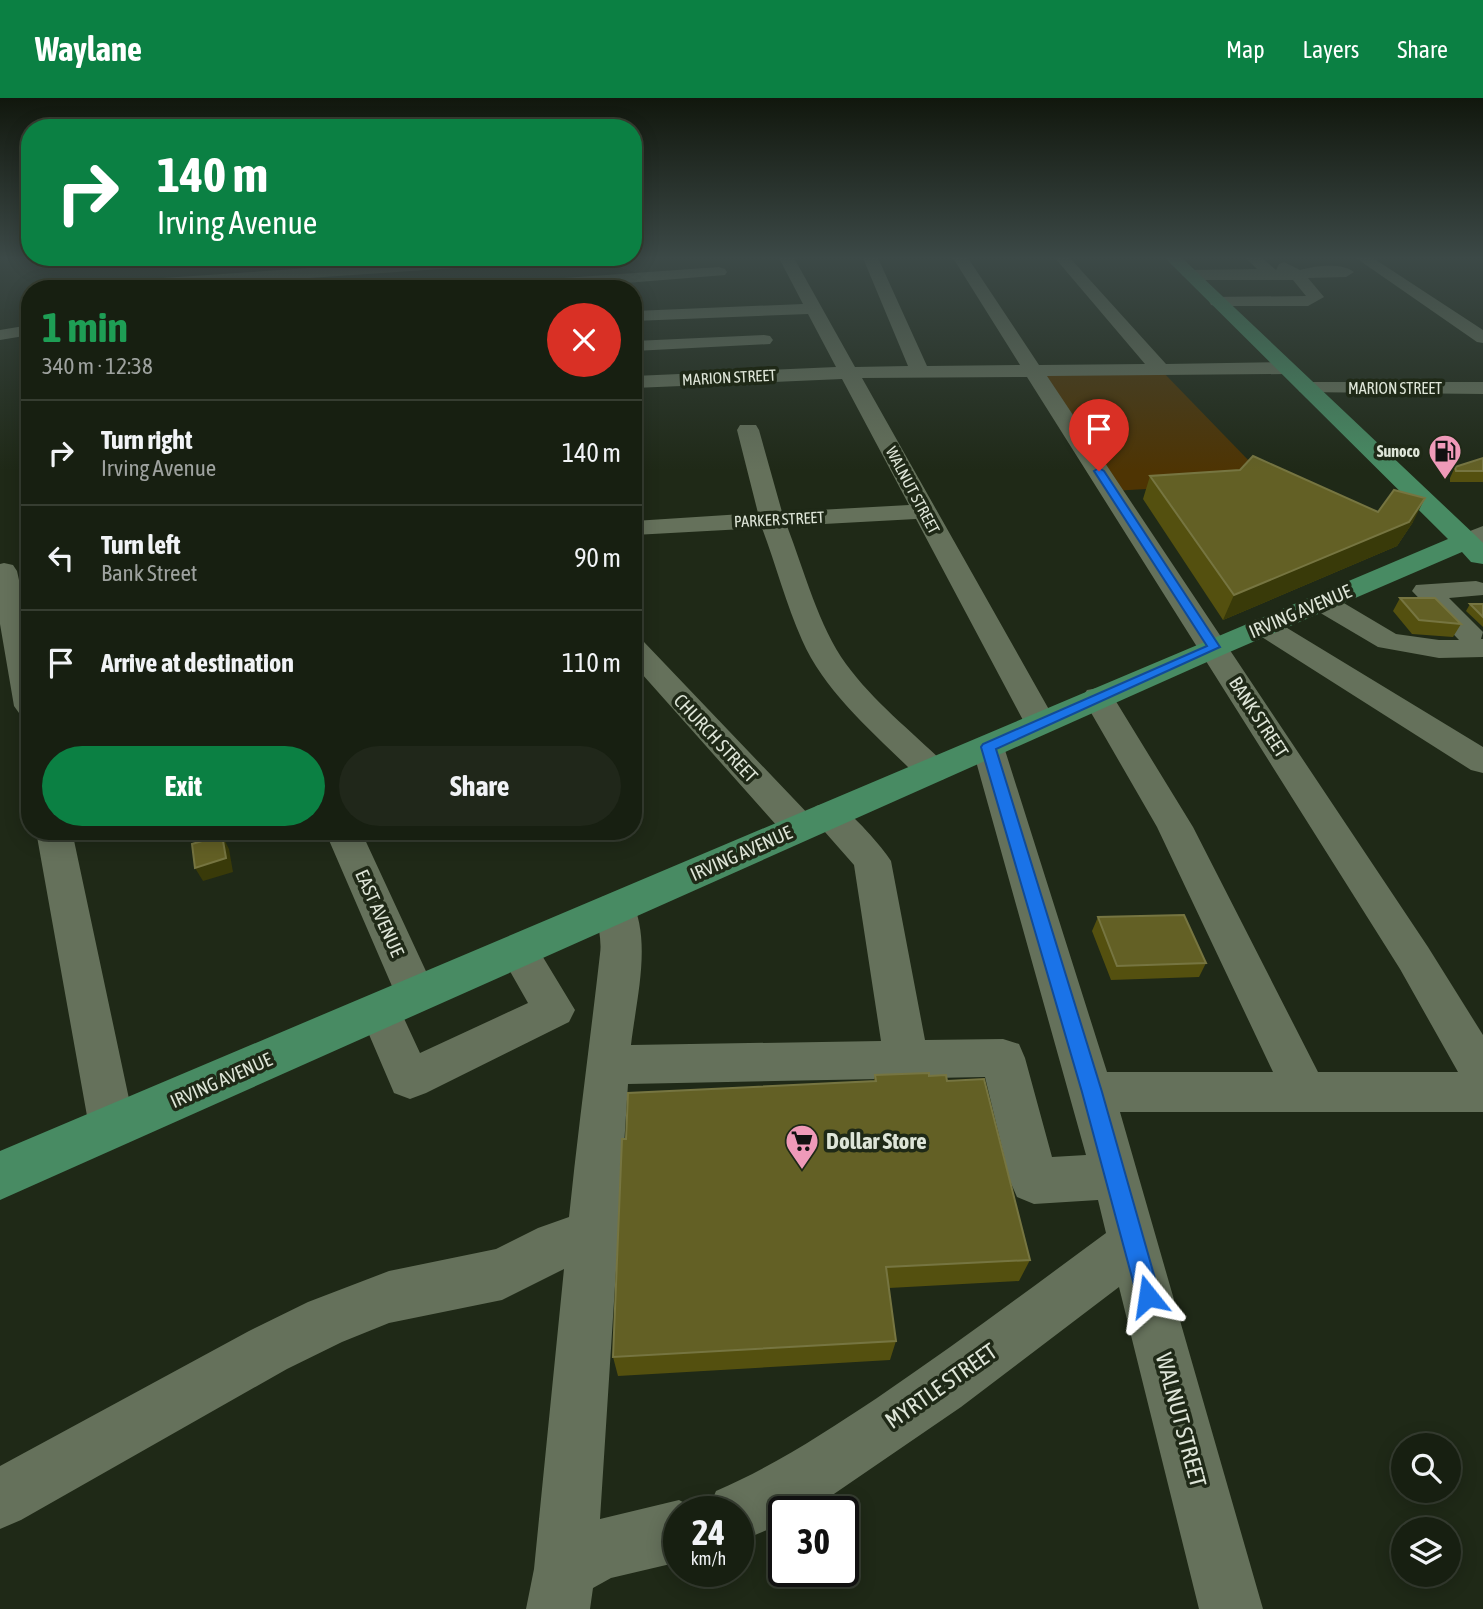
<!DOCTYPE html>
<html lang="en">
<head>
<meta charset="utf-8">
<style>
  body { margin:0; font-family:"Asap Condensed",sans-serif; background:#20271a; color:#f1f3f6; height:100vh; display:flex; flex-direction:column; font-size:26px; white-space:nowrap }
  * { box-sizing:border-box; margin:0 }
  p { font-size:23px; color:#9ea29f }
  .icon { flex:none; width:38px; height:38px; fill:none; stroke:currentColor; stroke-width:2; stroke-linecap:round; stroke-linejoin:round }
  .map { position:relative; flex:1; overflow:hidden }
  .panel { position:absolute; left:21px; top:182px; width:621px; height:560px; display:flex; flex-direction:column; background:#171f11; border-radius:28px; box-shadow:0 4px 18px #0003,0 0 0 2px #363d31 }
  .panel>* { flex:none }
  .guide { position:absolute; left:21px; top:21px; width:621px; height:147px; border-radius:28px; box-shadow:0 4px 18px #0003,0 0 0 2px #363d31; background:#0b8043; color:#fff; overflow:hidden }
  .buttons { position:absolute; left:1391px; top:1335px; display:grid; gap:14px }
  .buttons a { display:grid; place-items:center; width:70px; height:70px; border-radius:50%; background:#171f11; box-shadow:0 4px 18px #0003,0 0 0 2px #363d31; font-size:35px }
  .speed { position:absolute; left:663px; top:1398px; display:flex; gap:14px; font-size:35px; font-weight:700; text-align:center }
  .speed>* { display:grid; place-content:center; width:91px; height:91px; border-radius:50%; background:#171f11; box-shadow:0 4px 18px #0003,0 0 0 2px #363d31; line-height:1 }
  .speed small { font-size:18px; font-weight:400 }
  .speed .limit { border:4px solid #111; border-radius:10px; background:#fff; color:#111 }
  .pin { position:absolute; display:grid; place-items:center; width:60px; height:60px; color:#fff; margin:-72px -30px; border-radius:50% 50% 50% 0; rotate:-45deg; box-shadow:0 0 7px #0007 }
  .pin .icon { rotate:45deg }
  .me { position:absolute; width:77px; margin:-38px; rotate:345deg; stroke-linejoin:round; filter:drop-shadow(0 0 5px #0008) }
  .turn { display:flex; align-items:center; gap:24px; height:147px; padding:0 21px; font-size:32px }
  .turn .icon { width:91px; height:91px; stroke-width:2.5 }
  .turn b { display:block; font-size:49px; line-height:60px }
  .round { display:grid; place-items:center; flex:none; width:74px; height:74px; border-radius:37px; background:#20271a }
  .head { display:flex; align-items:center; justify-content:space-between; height:119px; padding:0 21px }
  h1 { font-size:42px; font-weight:700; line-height:52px; color:#1e9e55 }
  .primary-button { display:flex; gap:14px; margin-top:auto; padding:14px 21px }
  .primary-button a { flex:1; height:80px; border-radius:42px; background:#0b8043; color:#fff; font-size:28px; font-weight:700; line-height:80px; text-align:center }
  .primary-button a+a { background:#20271a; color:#f1f3f6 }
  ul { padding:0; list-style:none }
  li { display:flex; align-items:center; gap:21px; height:105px; padding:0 21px; border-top:2px solid #363d31 }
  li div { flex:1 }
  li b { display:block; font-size:26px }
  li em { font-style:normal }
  header { display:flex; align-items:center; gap:42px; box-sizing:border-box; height:98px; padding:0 35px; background:#0b8043; color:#fff }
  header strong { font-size:33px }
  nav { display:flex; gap:38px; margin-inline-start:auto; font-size:24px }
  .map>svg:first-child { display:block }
  .green { fill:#4e3403 }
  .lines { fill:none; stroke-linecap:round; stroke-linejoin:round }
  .minor { fill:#65715b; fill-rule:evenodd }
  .major { fill:#488b63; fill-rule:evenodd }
  .wall { fill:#54500f }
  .shaded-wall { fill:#393a09 }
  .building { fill:#636025; stroke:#767541; stroke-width:2 }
  .route { fill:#1a73e8; stroke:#114b97; stroke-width:2 }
  .labels { text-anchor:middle; stroke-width:7; stroke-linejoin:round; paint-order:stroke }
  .far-street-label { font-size:16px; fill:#dee5d8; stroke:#1f2917 }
  .far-poi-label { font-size:16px; font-weight:bold; fill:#dee5d8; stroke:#1f2917; text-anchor:end }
  .street-label { font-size:19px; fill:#dee5d8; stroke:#1f2917 }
  .near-poi-label { font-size:23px; font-weight:bold; fill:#dee5d8; stroke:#1f2917; text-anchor:start }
  .near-street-label { font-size:23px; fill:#dee5d8; stroke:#1f2917 }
</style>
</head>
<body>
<header>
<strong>Waylane</strong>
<nav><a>Map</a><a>Layers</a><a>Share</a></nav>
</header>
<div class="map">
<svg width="1483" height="1511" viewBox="0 0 1483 1511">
  <rect width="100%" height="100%" fill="#1f2917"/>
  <path class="green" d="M1161,272L1252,366L1215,387L1112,393L1034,273Z"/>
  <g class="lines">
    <path class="minor" d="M459,160H536L529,165L149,191L81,190L89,185Z
      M779,160H794L855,269L908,268L863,160H878L927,268L1020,267L953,160H968L1039,267L1145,266L1055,160H1070L1166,266L1286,264L1296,270L1286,276L1047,278L1428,849L1483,937V1014H1120L1263,1511H1199L1119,1189L961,1309L812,1411L806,1414H784V1425L738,1444V1414H707L716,1393C774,1368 824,1335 877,1300C955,1247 1030,1191 1106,1135L1098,1102L1034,1106L1017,1099L1010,1083L985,979L628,986L600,1421L679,1402L702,1414H679V1464L611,1480L593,1490L590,1511H526L534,1471L564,1171L502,1202L389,1225L342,1244L287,1271L21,1422L0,1431V1368L249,1233L308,1204L389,1173L496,1151L538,1130L569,1119C578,1031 590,944 600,856C603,836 592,817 602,799L616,794L630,799C653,841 636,902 631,947L881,943L854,767L810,717L816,708C824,706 829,704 837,707C851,713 883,750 891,763L925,942L1003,941L1019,946L1025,960L1052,1059L1086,1057L972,649L976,642L988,638L1000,642L1004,649L1107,974H1273L1157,729L1082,599L1087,592L1098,590L1109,592L1193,729L1318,974H1458L1400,871L1027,279L862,280L1056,624L1051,631L1040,634L1029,631L1024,624L916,421L787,428C804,472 819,529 846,566C873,603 911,633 944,665L949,673L944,681L932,684L920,681C879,639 826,597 802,542C786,506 776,467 762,430L634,437V423L758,415L737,332L740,327H756L759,332L782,414L909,407L842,281L634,290V278L836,269L808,216L634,223V213L803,206Z
      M1246,160H1262L1276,172L1279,166L1284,164L1300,172C1314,168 1342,164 1354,174L1346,179L1308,180L1324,199L1308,208H1217L1211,207L1209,203L1211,199L1306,198L1293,182H1190L1182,177L1190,172L1257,171Z
      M1356,160H1373L1483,232V245L1477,244Z
      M719,169L725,171L727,174L725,177L552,191H473L481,186Z
      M30,227V237L0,242V232Z
      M764,237L770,238L773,242L770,246L634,253V243Z
      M1307,284H1483V296L1300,294L1297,290L1300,286Z
      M1483,428V445L1466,451L1457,448L1453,443L1457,438Z
      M4,465L13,467L17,473L30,532V618L19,615L14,608L0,526V466Z
      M1476,483L1483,485V497L1449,500L1483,534L1481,541H1483V559L1439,560L1378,549L1312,510L1308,504L1312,498L1322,496L1332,498L1396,536L1439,542H1459L1412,493L1416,487Z
      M1264,519L1274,522L1483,649V675L1471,672L1254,534L1250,528L1254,522Z
      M634,541L644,544L812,720L817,729L812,738L799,742L786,738L634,567Z
      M36,733H72L135,1029L129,1044L112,1050L95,1044L89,1029Z
      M325,733H361L437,897L431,909L416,914L401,909Z
      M518,836L532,841L575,912L569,924L426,995L410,1001L394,995L359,913L365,901L380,895L395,901L420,955L528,905L498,852L504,841Z"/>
    <path class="major" d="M1165,160H1182L1475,437L1483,445V466L1471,464L1462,454L1225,556L0,1102V1053L1448,441Z"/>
  </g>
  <path class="wall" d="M1483,360V384H1450V380L1455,369Z
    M1240,372L1378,414L1413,424L1397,448L1223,522L1143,401L1150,378Z
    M1400,500L1461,526L1453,539L1412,536L1393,513Z
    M1470,506H1483V529L1466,513Z
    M1098,819L1206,865L1199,879L1111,882L1092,833Z
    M875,977L929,978L947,983L1030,1162L1019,1183L889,1190L896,1243L890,1262L618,1278L613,1259L874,983Z"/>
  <path class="shaded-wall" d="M1425,400L1413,424L1397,448L1223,522L1234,497Z
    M222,737L229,751L233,774L203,783L195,770Z"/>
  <path class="building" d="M1253,358L1378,414L1394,392L1425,400L1409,424L1234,497L1150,378L1240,372Z
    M1483,360V373H1456L1455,369Z
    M1400,500H1435L1461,526L1419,522Z
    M1470,506H1483V519Z
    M222,737L226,760L195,770L192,746Z
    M1184,817L1206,865L1117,868L1098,819Z
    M929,975V978L946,977L947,983L984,981L1030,1162L886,1169L896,1243L613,1259L622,1041H626L628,995L876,983L875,977Z"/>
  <linearGradient id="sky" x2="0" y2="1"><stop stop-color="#11170d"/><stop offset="0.43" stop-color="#3c4947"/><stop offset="1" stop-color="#3c4947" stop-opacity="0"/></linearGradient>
  <rect width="1483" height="372" fill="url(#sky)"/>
  <path class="route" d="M1099,370L1104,373L1220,549L996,651L1102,994L1160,1198L1156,1206L1148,1210L1140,1206L1137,1198L1082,994L981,649L983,646L1207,548L1094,373Z"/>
  <defs>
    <symbol id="fuel-pin" viewBox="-11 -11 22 30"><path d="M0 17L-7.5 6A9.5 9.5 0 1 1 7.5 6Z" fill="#ef9ab9" stroke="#1f2917"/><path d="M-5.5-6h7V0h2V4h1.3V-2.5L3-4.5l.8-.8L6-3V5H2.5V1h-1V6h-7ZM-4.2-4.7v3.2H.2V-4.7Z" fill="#111"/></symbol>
    <symbol id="supermarket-pin" viewBox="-11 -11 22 30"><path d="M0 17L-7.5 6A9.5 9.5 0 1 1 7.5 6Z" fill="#ef9ab9" stroke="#1f2917"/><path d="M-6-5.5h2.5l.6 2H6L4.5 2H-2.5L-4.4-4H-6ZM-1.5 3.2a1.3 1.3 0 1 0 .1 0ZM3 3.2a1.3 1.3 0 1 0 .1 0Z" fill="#111"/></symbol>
  </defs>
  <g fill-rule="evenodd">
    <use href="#fuel-pin" x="1426" y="334" width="38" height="52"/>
    <use href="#supermarket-pin" x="783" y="1024" width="38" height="52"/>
  </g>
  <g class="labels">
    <g class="far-street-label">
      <text transform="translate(729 279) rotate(-3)" y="6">MARION STREET</text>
      <text x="1395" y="296">MARION STREET</text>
      <text transform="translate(913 392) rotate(62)" y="6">WALNUT STREET</text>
      <text transform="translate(779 421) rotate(-3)" y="6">PARKER STREET</text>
    </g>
    <g class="far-poi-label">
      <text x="1420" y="359">Sunoco</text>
    </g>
    <g class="street-label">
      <text transform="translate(1300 513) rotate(-23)" y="7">IRVING AVENUE</text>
      <text transform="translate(1259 619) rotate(57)" y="7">BANK STREET</text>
      <text transform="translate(716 640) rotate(47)" y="7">CHURCH STREET</text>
      <text transform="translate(741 755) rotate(-24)" y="7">IRVING AVENUE</text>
      <text transform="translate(380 815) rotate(66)" y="7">EAST AVENUE</text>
      <text transform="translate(221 982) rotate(-24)" y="7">IRVING AVENUE</text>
    </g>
    <g class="near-poi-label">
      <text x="826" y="1051">Dollar Store</text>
    </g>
    <g class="near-street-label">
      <text transform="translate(941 1288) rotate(-35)" y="8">MYRTLE STREET</text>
      <text transform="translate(1181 1322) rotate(75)" y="8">WALNUT STREET</text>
    </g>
  </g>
</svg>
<div class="buttons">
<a><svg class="icon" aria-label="search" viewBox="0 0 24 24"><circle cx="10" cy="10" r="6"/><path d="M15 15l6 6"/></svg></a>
<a><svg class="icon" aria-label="layers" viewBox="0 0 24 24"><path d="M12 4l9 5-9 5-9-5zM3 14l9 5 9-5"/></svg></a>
</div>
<div class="speed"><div>24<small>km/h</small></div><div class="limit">30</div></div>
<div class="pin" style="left:1099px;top:373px;background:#d93025"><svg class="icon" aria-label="arrive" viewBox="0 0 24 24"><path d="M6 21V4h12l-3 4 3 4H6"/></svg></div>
<svg class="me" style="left:1148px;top:1198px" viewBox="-20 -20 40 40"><path d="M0-17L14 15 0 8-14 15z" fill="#1a73e8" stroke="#fff" stroke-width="4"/></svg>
<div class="guide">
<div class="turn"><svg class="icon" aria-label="right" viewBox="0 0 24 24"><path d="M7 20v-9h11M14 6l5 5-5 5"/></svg><div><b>140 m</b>Irving Avenue</div></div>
</div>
<section class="panel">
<div class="head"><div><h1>1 min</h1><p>340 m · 12:38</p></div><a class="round" style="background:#d93025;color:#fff"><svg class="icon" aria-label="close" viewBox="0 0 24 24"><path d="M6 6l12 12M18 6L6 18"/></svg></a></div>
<ul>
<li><svg class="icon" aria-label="right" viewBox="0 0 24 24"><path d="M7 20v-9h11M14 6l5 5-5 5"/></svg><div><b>Turn right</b><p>Irving Avenue</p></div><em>140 m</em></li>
<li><svg class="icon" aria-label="left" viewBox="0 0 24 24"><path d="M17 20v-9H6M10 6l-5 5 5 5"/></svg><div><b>Turn left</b><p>Bank Street</p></div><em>90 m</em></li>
<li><svg class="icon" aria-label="arrive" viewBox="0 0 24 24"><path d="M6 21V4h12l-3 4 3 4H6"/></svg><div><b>Arrive at destination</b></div><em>110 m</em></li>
</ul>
<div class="primary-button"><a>Exit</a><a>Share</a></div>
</section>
</div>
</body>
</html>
